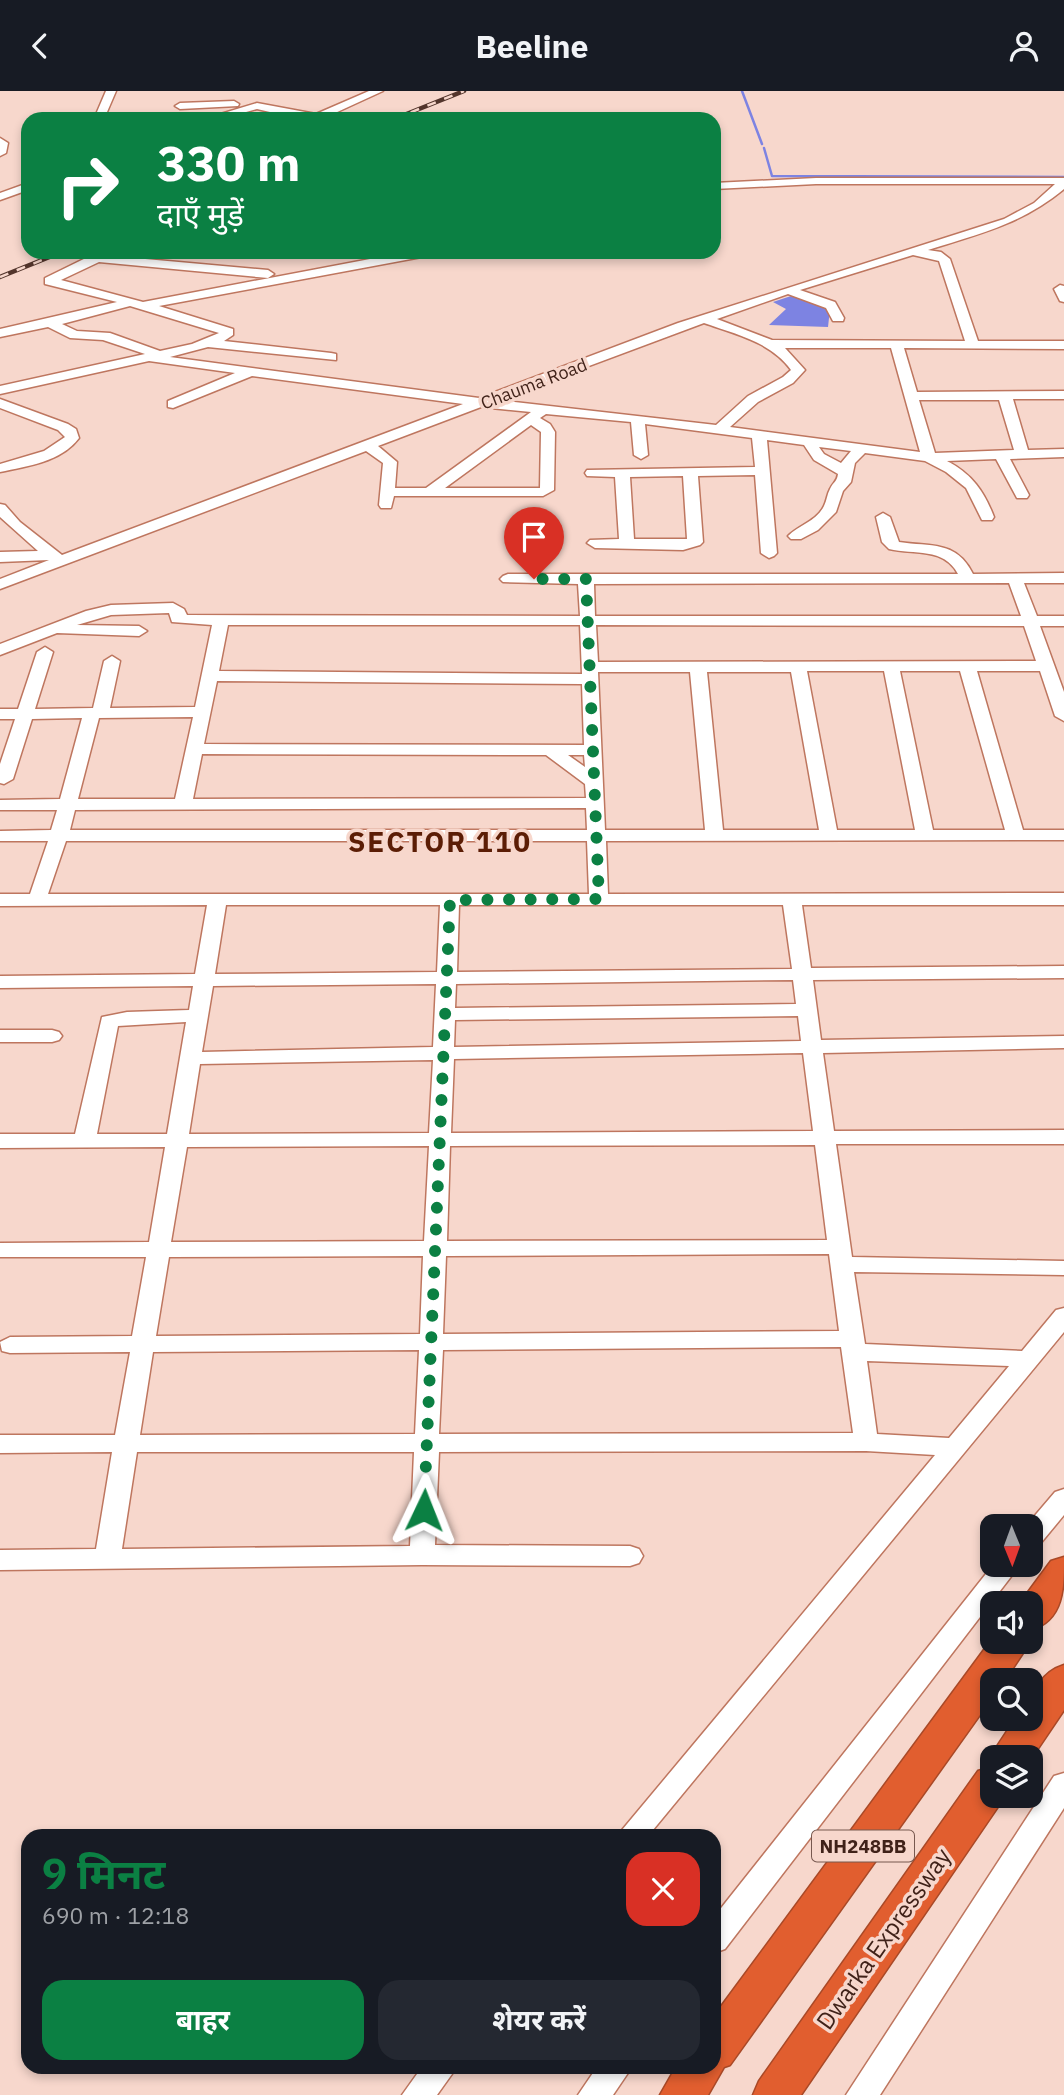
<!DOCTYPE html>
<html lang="hi">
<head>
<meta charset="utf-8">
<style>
  body { margin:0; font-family:"IBM Plex Sans","Noto Sans Devanagari",sans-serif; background:#242831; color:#f1f3f6; height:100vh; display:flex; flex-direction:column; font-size:26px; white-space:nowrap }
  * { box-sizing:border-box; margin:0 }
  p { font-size:23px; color:#9ea1a6 }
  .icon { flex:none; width:38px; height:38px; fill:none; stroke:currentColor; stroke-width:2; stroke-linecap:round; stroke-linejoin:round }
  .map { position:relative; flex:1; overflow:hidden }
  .drawer { position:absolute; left:21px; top:1738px; width:700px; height:245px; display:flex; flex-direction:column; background:#171b24; border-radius:21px; box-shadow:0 4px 10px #0003 }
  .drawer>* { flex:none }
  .top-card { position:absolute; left:21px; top:21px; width:700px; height:147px; border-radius:21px; box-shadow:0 4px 10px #0003; background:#0b8043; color:#fff; overflow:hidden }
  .needle { width:46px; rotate:179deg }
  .buttons { position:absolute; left:980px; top:1423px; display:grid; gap:14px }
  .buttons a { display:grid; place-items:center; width:63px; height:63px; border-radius:14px; background:#171b24; box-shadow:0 4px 10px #0003; font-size:35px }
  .pin { position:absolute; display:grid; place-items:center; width:60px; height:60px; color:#fff; margin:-72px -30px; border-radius:50% 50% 50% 0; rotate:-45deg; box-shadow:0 0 7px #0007 }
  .pin .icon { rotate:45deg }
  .me { position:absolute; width:77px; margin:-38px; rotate:2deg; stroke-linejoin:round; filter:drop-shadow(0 0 5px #0008) }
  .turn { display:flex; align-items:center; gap:24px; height:147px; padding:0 21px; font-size:32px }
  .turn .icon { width:91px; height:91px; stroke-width:2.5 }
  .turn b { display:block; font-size:49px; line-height:60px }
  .round { display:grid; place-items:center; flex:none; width:74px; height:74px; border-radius:21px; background:#242831 }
  .headline { display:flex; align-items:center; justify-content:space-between; height:119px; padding:0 21px }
  h1 { font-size:42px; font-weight:700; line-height:52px; color:#0b8043 }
  .action { display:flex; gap:14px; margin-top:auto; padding:14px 21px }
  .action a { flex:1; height:80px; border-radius:21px; background:#0b8043; color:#fff; font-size:28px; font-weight:700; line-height:80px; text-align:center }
  .action a+a { background:#242831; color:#f1f3f6 }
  header { display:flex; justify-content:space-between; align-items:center; height:91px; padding:0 21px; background:#171b24; font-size:32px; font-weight:700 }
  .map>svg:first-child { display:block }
  .water { fill:#7d83e2 }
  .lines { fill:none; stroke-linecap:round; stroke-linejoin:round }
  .stream { stroke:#7d83e2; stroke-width:2.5 }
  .minor-casing { stroke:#be765f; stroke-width:3 }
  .highway-casing { stroke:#a94927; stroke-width:3 }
  .minor { fill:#fff; fill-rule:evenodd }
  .highway { fill:#e15e2f; fill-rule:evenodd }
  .rail-casing { stroke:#53352c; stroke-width:4.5 }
  .rail { stroke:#f7d7cc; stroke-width:2.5; stroke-dasharray:9; stroke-linecap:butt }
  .route { stroke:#0b8043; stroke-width:12; stroke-dasharray:0 21.6 }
  .labels { text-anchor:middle; stroke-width:7; stroke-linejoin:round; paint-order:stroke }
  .far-street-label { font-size:18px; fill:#402219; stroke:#f7d7cc }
  .shield { fill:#f7d7cc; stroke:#77584f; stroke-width:2 }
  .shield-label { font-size:19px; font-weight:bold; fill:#402219 }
  .near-street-label { font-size:24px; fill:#402219; stroke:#f7d7cc }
  .district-label { font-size:28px; font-weight:bold; letter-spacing:2px; fill:#5b1d05; stroke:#f7d7cc }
</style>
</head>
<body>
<header><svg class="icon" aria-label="back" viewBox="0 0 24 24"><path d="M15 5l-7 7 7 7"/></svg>Beeline<svg class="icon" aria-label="person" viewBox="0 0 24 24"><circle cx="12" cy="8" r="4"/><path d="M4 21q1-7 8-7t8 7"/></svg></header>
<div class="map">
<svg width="1064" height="2004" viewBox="0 0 1064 2004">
  <rect width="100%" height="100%" fill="#f7d7cc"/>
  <path class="water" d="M791,205L830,218L828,236L769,234L786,218L773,211Z"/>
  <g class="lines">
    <path class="stream" d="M742,0L762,53
      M764,57L772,85L1064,86"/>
    <defs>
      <path id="minor" d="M106,0H116L104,28H94Z
        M369,0H383L322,28H300L257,18L221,28H204L257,12L316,23Z
        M234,10L239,13L238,15L180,18L175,15L180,12Z
        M0,47L8,52L6,62L0,65Z
        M816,87H1064V98C1022,133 979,143 928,159L941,161L950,168L978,250H1064V258L904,257L917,301L1064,300V308H1013L1028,359L1064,358V366L1010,368L1029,404L1027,407H1017L996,368L947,370C972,383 984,400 994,426L992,429H982L966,397L946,381L925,370L865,362L855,372L851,391L843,400L836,421L818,439L801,448H791L788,445C799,434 817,430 824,415C827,409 827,403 830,398C833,391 837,391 838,383L814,369L804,354L767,349L777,462L774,465L769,467L761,462L755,384L698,385L703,451L700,454L683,459L595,457L587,452L590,449L619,448L615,386L587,385L585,382L587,379L755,376L752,347L645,333L648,364L641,368L634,364L631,331L546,323L540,327L550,333L555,341L554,399L543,405H394L391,417H381L379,414L383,372L366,360L0,498V488L49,469L0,471V461L38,460L0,426V413L5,414L20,431L62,464L463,313L252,285L173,317L168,316V310L235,282L149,270L0,303V295L145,263L103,249L70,247L48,236L0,246V238L117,211L45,193V187L92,164L101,161H117L112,165L268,179L274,183L268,187L99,171L61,189L143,211L407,161H433L427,165L159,215L233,238V244L224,250L331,262L336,263V269L208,256L170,266L479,307L678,232L1004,128L1034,112L1055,93H816L714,98V92ZM913,164L939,170L965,250L772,249L717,228L788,203L826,217L833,230H843L844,227L835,211L800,199ZM130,215L219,242L192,253L160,260L110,242L77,240L62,233ZM704,232C735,243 771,251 791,279L783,286L748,305L716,334L498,309ZM785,257H891L920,361L730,336L758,311L793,292L805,279ZM919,309H999L1014,359L935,362ZM481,316L531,321L426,397H395L397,371L378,355ZM531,334L541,341L540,397H445ZM819,356L851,360L841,372L824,363ZM683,385L687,448H634L630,386Z
        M28,92V99L0,109V102Z
        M1060,194L1064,195V211L1060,210L1054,198Z
        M0,308L68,333L76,338L79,347C61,371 28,375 0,381V373L44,360L65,346L58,339L0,317Z
        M883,422L890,426L899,451C931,456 956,449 973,483L1064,482V492H1024L1037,525H1064V535H1040L1064,601V630L1055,625L1040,580H977L1023,739H1064V749L606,750L608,803L1064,802V814H802L811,877L1064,875V887L813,889L821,949L1064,945V957L823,962L834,1040L1064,1039V1053H836L852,1166L1064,1170V1184L854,1181L865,1253L1022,1260L1056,1219L1064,1217V1241L648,1745H617L935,1364L866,1360L439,1361L435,1454L630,1455L639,1458L643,1465L639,1472L630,1475L422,1474L0,1479V1459L96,1458L112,1361L0,1362V1344H115L130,1261L10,1262L2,1260L0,1251L10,1246L132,1245L146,1166H0V1152L149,1151L165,1056L0,1057V1043H75L102,926L127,921L189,919L193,895L0,897V885L195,883L207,814L0,815V803H30L48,750H0V740L51,739L57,719H0V709L60,708L82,627L32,628L13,688L4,693L0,692V673L15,628H0V618H18L37,561L45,556L53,561L35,618L93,617L104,570L112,565L120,570L110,617L195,616L212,534L172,531L169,522L111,524L77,534L139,535L147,540L139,545L57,542L0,564V553L86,520L111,514L173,512L184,518L187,524L580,525L578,493L503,491L500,488L503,485L508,483H958C944,456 914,464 889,458L882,451L876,426ZM1009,492L1021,525H595L594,493ZM228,534H580L582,583L219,580ZM596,534L1024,535L1036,570L598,571ZM807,580H884L915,739H837ZM900,580H960L1005,739H933ZM598,581H690L705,739H605ZM707,581H791L819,739H723ZM217,590L582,593L584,654L204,653ZM193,626L175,708H78L99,627ZM202,663L546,664L585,693L586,707L193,708ZM568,664H584L585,676ZM586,717L587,739H70L75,719ZM66,750H587L589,803H48ZM226,814H440L437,881L215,883ZM459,814H783L792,878L457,881ZM793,889L796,913L455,917L456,893ZM436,893L433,956L202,961L213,895ZM798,925L801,950L454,956L455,929ZM186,931L167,1043H97L118,935ZM803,962L813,1040L451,1042L454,968ZM433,969L429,1042L189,1043L200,973ZM815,1054L827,1149L447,1150L450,1055ZM429,1055L424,1150L171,1151L187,1056ZM829,1163L839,1240L443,1243L446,1165ZM423,1165L420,1243L156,1245L169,1166ZM841,1256L853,1342L439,1343L443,1259ZM419,1259L415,1343L140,1344L153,1261ZM867,1270L1009,1275L949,1347L877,1343ZM137,1361H414L410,1455L122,1458Z
        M0,939H52L59,941L62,945L59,949L52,951H0Z
        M1064,1398V1424L1040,1453L1031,1455V1435H1026L1055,1401Z
        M993,1474H1020L725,1858L714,1862V1826Z
        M1064,1682V1717L880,2004H846L1054,1685Z
        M422,1976H457L437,2004H402Z
        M597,1976H632L613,2004H578Z"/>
      <path id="highway" d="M1064,1466C1064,1497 1064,1529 1031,1539V1512H1020L1051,1470Z
        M992,1548V1550H1031L1005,1589H992V1607L730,1974L724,1976L708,2004H660L676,1976H714V1925Z
        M1064,1574V1619L1031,1668L992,1666V1670L990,1666L1015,1628H1031C1031,1603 1039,1582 1064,1574Z
        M992,1676V1704H1006L801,2004H753L759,1990L978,1680Z"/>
    </defs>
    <use href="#minor" class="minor-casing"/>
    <use href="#highway" class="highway-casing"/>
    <use href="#minor" class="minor"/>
    <use href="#highway" class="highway"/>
    <defs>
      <path id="rail" d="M394,28L464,0
        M0,186L62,161"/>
    </defs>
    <use href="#rail" class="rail-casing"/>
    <use href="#rail" class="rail"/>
  </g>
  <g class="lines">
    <path class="route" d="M424,1419L450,809L599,808L586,488H534"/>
  </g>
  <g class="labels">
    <g class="far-street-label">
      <text transform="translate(534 293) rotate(-21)" y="6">Chauma Road</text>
    </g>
    <rect class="shield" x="812" y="1739.5" width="102" height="31" rx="5"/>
    <g class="shield-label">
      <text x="863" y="1762">NH248BB</text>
    </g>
    <g class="near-street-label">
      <text transform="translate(884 1848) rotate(-55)" y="8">Dwarka Expressway</text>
    </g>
    <g class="district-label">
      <text x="440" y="761">SECTOR 110</text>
    </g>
  </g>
</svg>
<div class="buttons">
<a><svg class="needle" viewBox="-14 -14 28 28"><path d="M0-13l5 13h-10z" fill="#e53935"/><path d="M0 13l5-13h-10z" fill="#9ea1a6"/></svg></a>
<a><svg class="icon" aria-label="sound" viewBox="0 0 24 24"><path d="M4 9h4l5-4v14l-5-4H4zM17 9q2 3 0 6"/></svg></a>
<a><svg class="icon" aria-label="search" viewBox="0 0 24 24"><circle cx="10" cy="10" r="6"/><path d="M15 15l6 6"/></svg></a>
<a><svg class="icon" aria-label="layers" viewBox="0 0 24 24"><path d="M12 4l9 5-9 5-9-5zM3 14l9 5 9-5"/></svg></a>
</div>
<div class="pin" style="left:534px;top:488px;background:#d93025"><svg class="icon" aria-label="arrive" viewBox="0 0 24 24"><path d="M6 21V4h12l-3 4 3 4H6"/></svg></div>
<svg class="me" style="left:424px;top:1419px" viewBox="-20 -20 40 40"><path d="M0-17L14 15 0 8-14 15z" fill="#0b8043" stroke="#fff" stroke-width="4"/></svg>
<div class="top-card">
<div class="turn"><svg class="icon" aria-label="right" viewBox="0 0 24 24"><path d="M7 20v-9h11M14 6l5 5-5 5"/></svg><div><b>330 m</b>दाएँ मुड़ें</div></div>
</div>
<section class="drawer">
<div class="headline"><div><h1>9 मिनट</h1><p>690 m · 12:18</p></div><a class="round" style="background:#d93025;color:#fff"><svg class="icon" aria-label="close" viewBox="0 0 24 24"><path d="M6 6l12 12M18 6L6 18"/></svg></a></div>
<div class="action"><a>बाहर</a><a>शेयर करें</a></div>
</section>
</div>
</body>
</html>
